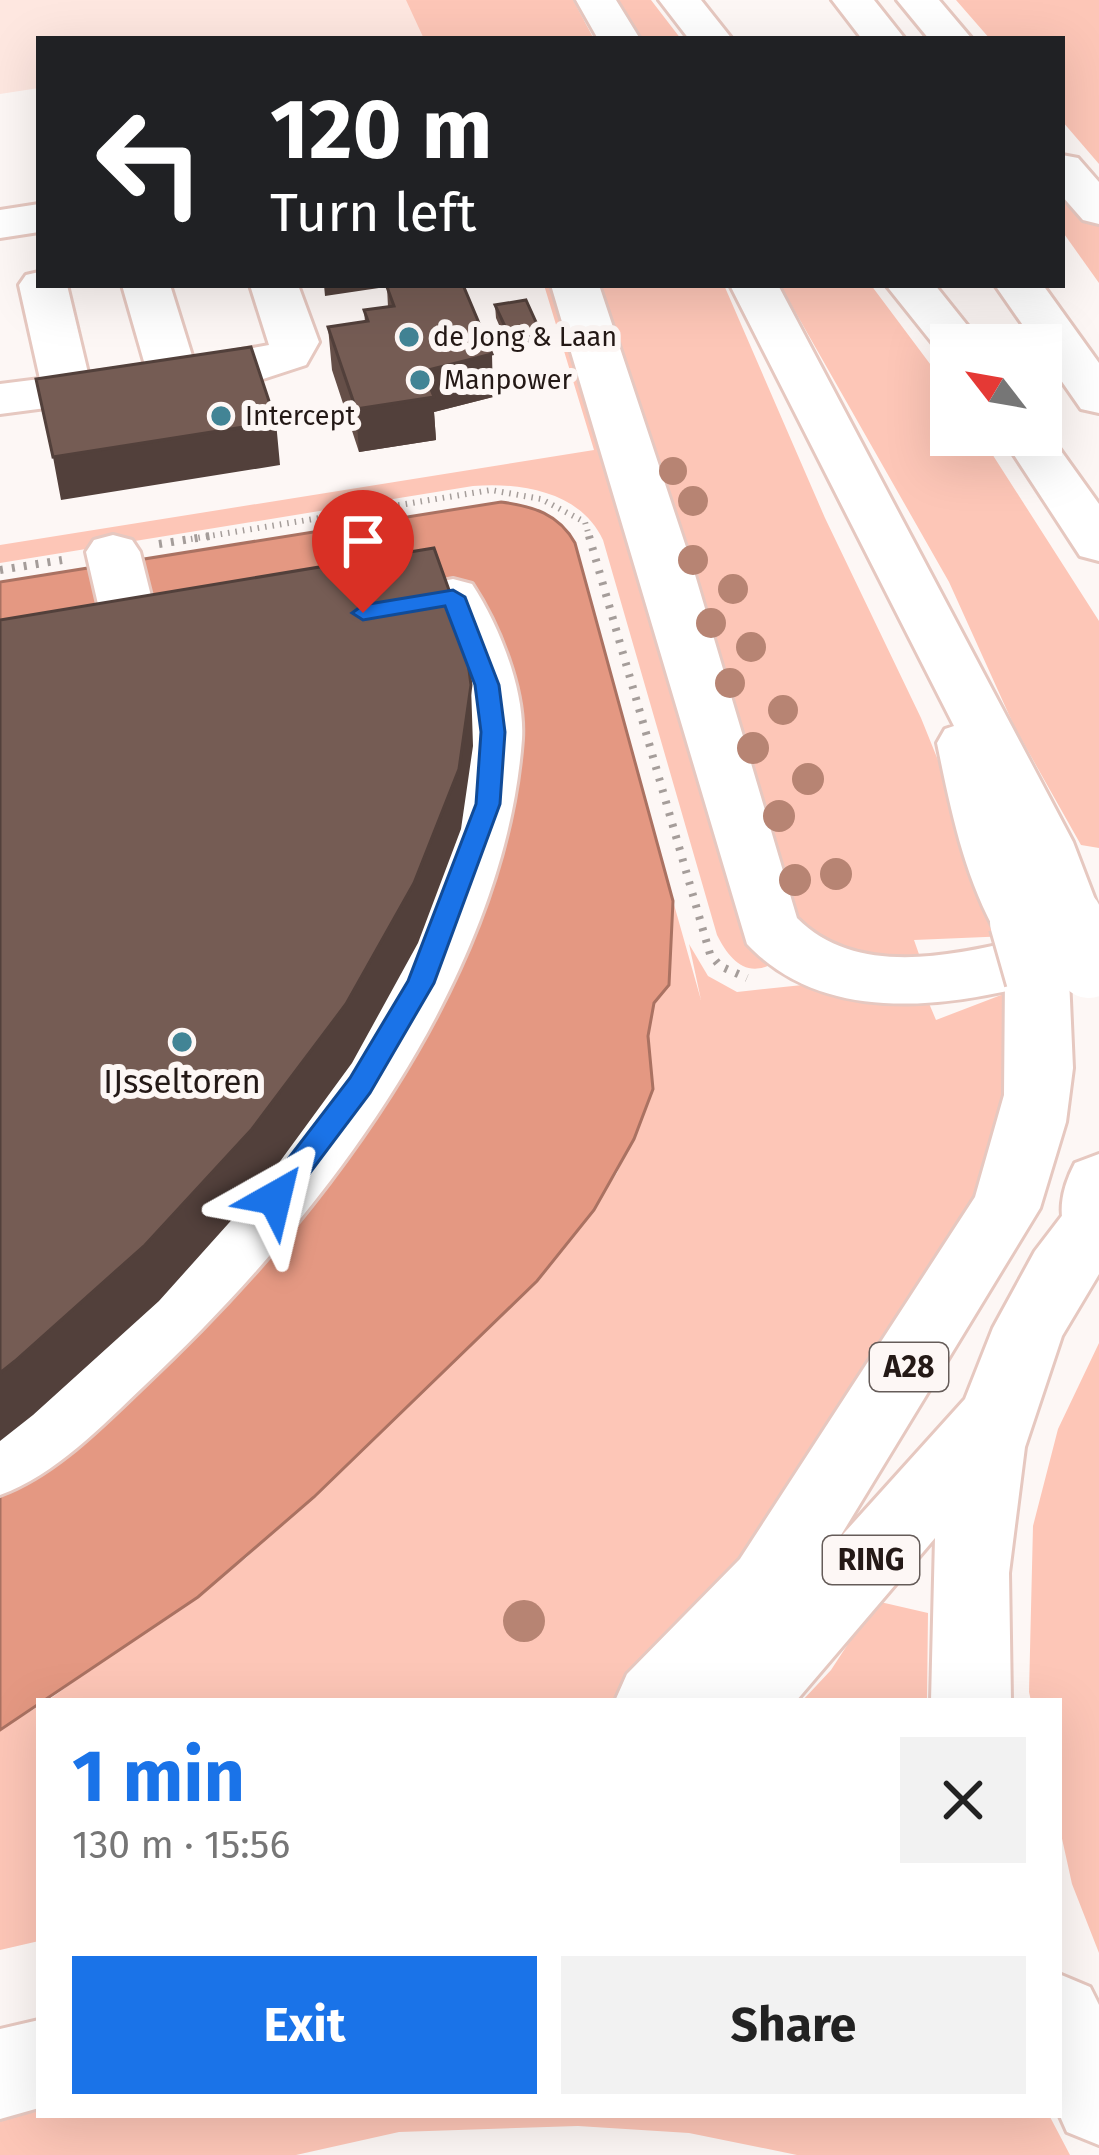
<!DOCTYPE html>
<html lang="en">
<head>
<meta charset="utf-8">
<style>
  body { margin:0; font-family:"Fira Sans",sans-serif; background:#f2f2f2; color:#222; height:100vh; display:flex; flex-direction:column; font-size:45px; white-space:nowrap }
  * { box-sizing:border-box; margin:0 }
  p { font-size:39px; color:#767676 }
  .icon { flex:none; width:66px; height:66px; fill:none; stroke:currentColor; stroke-width:2; stroke-linecap:round; stroke-linejoin:round }
  .map { position:relative; flex:1; overflow:hidden }
  .drawer { position:absolute; left:36px; top:1698px; width:1026px; height:420px; display:flex; flex-direction:column; background:#fff; border-radius:0px; box-shadow:0 12px 48px #0002 }
  .drawer>* { flex:none }
  .top-card { position:absolute; left:36px; top:36px; width:1029px; height:252px; border-radius:0px; box-shadow:0 12px 48px #0002; background:#202124; color:#fff; overflow:hidden }
  .needle { width:78px; rotate:301deg }
  .buttons { position:absolute; left:930px; top:324px; display:grid; gap:24px }
  .buttons a { display:grid; place-items:center; width:132px; height:132px; border-radius:0px; background:#fff; box-shadow:0 12px 48px #0002; font-size:60px }
  .pin { position:absolute; display:grid; place-items:center; width:102px; height:102px; color:#fff; margin:-123px -51px; border-radius:50% 50% 50% 0; rotate:-45deg; box-shadow:0 0 12px #0007 }
  .pin .icon { rotate:45deg }
  .me { position:absolute; width:132px; margin:-66px; rotate:37deg; stroke-linejoin:round; filter:drop-shadow(0 0 9px #0008) }
  .turn { display:flex; align-items:center; gap:42px; height:252px; padding:0 36px; font-size:54px }
  .turn .icon { width:156px; height:156px; stroke-width:2.5 }
  .turn b { display:block; font-size:84px; line-height:102px }
  .round { display:grid; place-items:center; flex:none; width:126px; height:126px; border-radius:0px; background:#f2f2f2 }
  .headline { display:flex; align-items:center; justify-content:space-between; height:204px; padding:0 36px }
  h1 { font-size:72px; font-weight:700; line-height:90px; color:#1a73e8 }
  .cta { display:flex; gap:24px; margin-top:auto; padding:24px 36px }
  .cta a { flex:1; height:138px; border-radius:0px; background:#1a73e8; color:#fff; font-size:48px; font-weight:700; line-height:138px; text-align:center }
  .cta a+a { background:#f2f2f2; color:#222 }
  .map>svg:first-child { display:block }
  .built { fill:#fee7e0 }
  .green { fill:#fdc6b7 }
  .water { fill:#e49882; stroke:#aa7262; stroke-width:3 }
  .lines { fill:none; stroke-linecap:round; stroke-linejoin:round }
  .minor-casing { stroke:#e6c8c0; stroke-width:6 }
  .major-casing { stroke:#e6c8c0; stroke-width:6 }
  .highway-casing { stroke:#e6c8c0; stroke-width:6 }
  .path-far1 { stroke:#a59d9a; stroke-width:6; stroke-dasharray:1.5 6; stroke-linecap:butt }
  .path { stroke:#a59d9a; stroke-width:8; stroke-dasharray:3 9; stroke-linecap:butt }
  .minor { fill:#fff; fill-rule:evenodd }
  .major { fill:#fff; fill-rule:evenodd }
  .highway { fill:#fff; fill-rule:evenodd }
  .highway-bridge-casing { stroke:#e6c8c0; stroke-width:68; stroke-linecap:butt }
  .highway-bridge { stroke:#fff; stroke-width:62 }
  .tree { fill:#b78473 }
  .wall { fill:#654f48 }
  .shaded-wall { fill:#52403b }
  .building { fill:#755c54; stroke:#52403b; stroke-width:3 }
  .route { fill:#1a73e8; stroke:#114b97; stroke-width:3 }
  .poi-dot { fill:#428495; stroke:#fdf7f5; stroke-width:4.5 }
  .labels { text-anchor:middle; stroke-width:12; stroke-linejoin:round; paint-order:stroke }
  .far-poi-label { font-size:27px; fill:#241916; stroke:#fdf7f5; text-anchor:start }
  .shield { fill:#fdf7f5; stroke:#655c59; stroke-width:3 }
  .shield-label { font-size:30px; font-weight:bold; fill:#241916 }
  .poi-label { font-size:33px; fill:#241916; stroke:#fdf7f5 }
</style>
</head>
<body>
<div class="map">
<svg width="1099" height="2155" viewBox="0 0 1099 2155">
  <rect width="100%" height="100%" fill="#fdf7f5"/>
  <path class="built" d="M0,0H579L591,19L513,39H39V88L0,94Z"/>
  <path class="green" d="M406,0H573L594,39H424Z
    M617,0H651L681,39H640Z
    M956,0H1099V164L1062,121V39H990Z
    M1062,183L1099,226V283L1062,231Z
    M544,285H559L775,962C747,980 729,959 717,935L603,540C581,492 521,482 473,486L0,563V545L594,450Z
    M588,285H724L825,518L921,718L1009,936L914,940L921,960L884,966L796,930Z
    M780,285H871L951,392V435H980L1099,621V848L1081,845L1015,728L949,582Z
    M673,901L701,1000L689,944L708,976L737,992L812,984L871,1001H928L936,1020L1009,992L1014,1130L823,1470L627,1701H47L246,1558L567,1245L617,1173L653,1089L648,1036L654,1003L669,985Z
    M1099,1343V1953L1072,1884L1059,1825V1701H1031L1029,1692L1033,1526L1058,1429Z
    M876,1601L928,1613L927,1701H802L831,1670Z
    M39,1706V1941L0,1950V1730Z
    M39,2111V2115H1049L1070,2155H797L689,2133L578,2126L399,2132L296,2155H0V2120Z"/>
  <path class="water" d="M501,502C533,506 559,514 575,543L673,901L669,985L654,1003L648,1036L653,1089L634,1139L594,1210L537,1281L314,1497L198,1597L0,1730V582Z"/>
  <g class="lines">
    <defs>
      <path id="minor" d="M39,204V232L0,238V210Z
        M39,272V285H67L88,373L145,365L122,285H170L193,359L269,345L250,285H298L319,342L306,365L260,380L0,414V384L40,379L19,285L26,275Z
        M551,285H599L693,568L797,918C870,992 1002,942 1090,922L1099,924V966C988,1000 837,1039 747,944Z
        M113,535L132,540L140,552L165,652L157,665L137,671L117,665L109,652L86,552L94,540Z
        M453,579L472,584C499,625 525,690 522,739C504,984 317,1224 144,1386C102,1426 55,1475 0,1495V1418C192,1272 418,1033 456,787C459,766 465,744 464,723C462,687 447,652 434,618L364,631L344,626L336,613L344,600Z"/>
      <path id="major" d="M1099,1192V1274L1062,1336L1025,1447L1009,1573L1011,1701H931L935,1538L796,1701H705L717,1674L965,1399L993,1328L1035,1251L1074,1200Z
        M1059,1974L1090,1987L1099,2005V2145L1067,2132L1059,2114Z
        M39,2020V2108L0,2119V2029Z"/>
      <path id="highway" d="M576,0H616L640,39H598Z
        M659,0H701L732,39H689Z
        M832,0H874L905,39H862Z
        M897,0H939L972,39H929Z
        M1062,155L1078,158L1099,182V224L1083,220L1062,196Z
        M730,285H778L1073,842L1099,910L1093,934L1071,941L1047,931L1043,938L1021,945L999,938C964,877 951,811 937,743L945,729L954,726Z
        M886,285H935L983,345H951V358L942,355Z
        M995,285H1043L1099,363V413L1081,409Z
        M1041,423L1099,504V561L1080,556L1001,435H1041Z
        M1037,954L1060,961L1069,978L1073,1068L1066,1122L1040,1208L796,1609L709,1701H615L627,1674L740,1559L975,1197L1004,1095L1005,978L1014,961Z
        M1099,1154V1251L1095,1252L1070,1244C1056,1216 1061,1190 1075,1163Z"/>
    </defs>
    <use href="#minor" class="minor-casing"/>
    <use href="#major" class="major-casing"/>
    <use href="#highway" class="highway-casing"/>
    <path class="path-far1" d="M191,539L491,490L541,499L585,522L590,539"/>
    <path class="path" d="M589,536L710,954L720,966L747,978
      M159,544L210,536
      M0,570L62,560"/>
    <use href="#minor" class="minor"/>
    <use href="#major" class="major"/>
    <use href="#highway" class="highway"/>
    <defs>
      <path id="highway-bridge" d="M1071,918L1089,967
        M1021,922L1037,978"/>
    </defs>
    <use href="#highway-bridge" class="highway-bridge-casing"/>
    <use href="#highway-bridge" class="highway-bridge"/>
  </g>
  <g class="tree">
    <circle cx="673" cy="471" r="14"/>
    <circle cx="693" cy="501" r="15"/>
    <circle cx="693" cy="560" r="15"/>
    <circle cx="733" cy="589" r="15"/>
    <circle cx="711" cy="623" r="15"/>
    <circle cx="751" cy="647" r="15"/>
    <circle cx="730" cy="683" r="15"/>
    <circle cx="783" cy="710" r="15"/>
    <circle cx="753" cy="748" r="16"/>
    <circle cx="808" cy="779" r="16"/>
    <circle cx="779" cy="816" r="16"/>
    <circle cx="836" cy="874" r="16"/>
    <circle cx="795" cy="880" r="16"/>
    <circle cx="524" cy="1621" r="21"/>
  </g>
  <path class="wall" d="M387,287L493,397L434,412L436,440L359,452L332,370L328,327L365,322L364,310L388,307Z
    M495,305L540,331V343L509,348L496,318Z"/>
  <path class="shaded-wall" d="M324,285H399L325,296Z
    M540,331V343L509,348V335Z
    M492,354L493,397L434,412L436,440L359,452L356,409L424,371Z
    M276,422L280,465L61,500L53,457Z
    M471,685L473,746L461,829L418,943L352,1063L262,1186L159,1301L33,1415L0,1441V1373Z"/>
  <path class="building" d="M401,285H463L492,354L424,371L434,397L356,409L328,327L368,321L364,310L394,306L387,287Z
    M526,300L540,331L509,335L495,305Z
    M251,347L276,422L53,457L36,379Z
    M434,548L464,632L471,685L459,769L414,883L346,1004L252,1129L145,1245L15,1361L0,1373V620Z"/>
  <path class="route" d="M453,590L465,597L499,685L505,732L500,804L434,983L370,1093L285,1206L275,1209L261,1198L265,1189L350,1078L408,981L476,804L481,732L475,685L445,606L363,620L352,613L363,605Z"/>
  <g class="poi-dot">
    <circle cx="409" cy="337" r="12"/>
    <circle cx="420" cy="380" r="12"/>
    <circle cx="221" cy="416" r="12"/>
    <circle cx="182" cy="1042" r="12"/>
  </g>
  <g class="labels">
    <g class="far-poi-label">
      <text x="433" y="346">de Jong &amp; Laan</text>
      <text x="444" y="389">Manpower</text>
      <text x="245" y="425">Intercept</text>
    </g>
    <g class="shield">
      <rect x="870" y="1343" width="78" height="48" rx="9"/>
      <rect x="823" y="1536" width="96" height="48" rx="9"/>
    </g>
    <g class="shield-label">
      <text x="909" y="1377">A28</text>
      <text x="871" y="1570">RING</text>
    </g>
    <g class="poi-label">
      <text x="182" y="1093">IJsseltoren</text>
    </g>
  </g>
</svg>
<div class="buttons">
<a><svg class="needle" viewBox="-14 -14 28 28"><path d="M0-13l5 13h-10z" fill="#e53935"/><path d="M0 13l5-13h-10z" fill="#767676"/></svg></a>
</div>
<div class="pin" style="left:363px;top:613px;background:#d93025"><svg class="icon" aria-label="arrive" viewBox="0 0 24 24"><path d="M6 21V4h12l-3 4 3 4H6"/></svg></div>
<svg class="me" style="left:275px;top:1198px" viewBox="-20 -20 40 40"><path d="M0-17L14 15 0 8-14 15z" fill="#1a73e8" stroke="#fff" stroke-width="4"/></svg>
<div class="top-card">
<div class="turn"><svg class="icon" aria-label="left" viewBox="0 0 24 24"><path d="M17 20v-9H6M10 6l-5 5 5 5"/></svg><div><b>120 m</b>Turn left</div></div>
</div>
<section class="drawer">
<div class="headline"><div><h1>1 min</h1><p>130 m · 15:56</p></div><a class="round"><svg class="icon" aria-label="close" viewBox="0 0 24 24"><path d="M6 6l12 12M18 6L6 18"/></svg></a></div>
<div class="cta"><a>Exit</a><a>Share</a></div>
</section>
</div>
</body>
</html>
